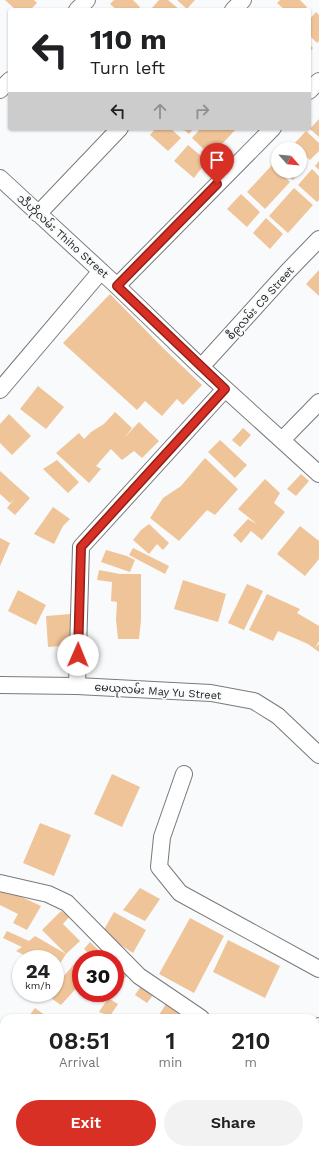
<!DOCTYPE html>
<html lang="en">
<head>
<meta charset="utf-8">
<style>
  body { margin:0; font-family:"Work Sans","Noto Sans Myanmar",sans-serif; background:#f2f2f2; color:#202124; height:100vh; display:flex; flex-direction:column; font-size:15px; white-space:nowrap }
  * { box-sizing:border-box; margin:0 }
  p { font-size:13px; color:#757577 }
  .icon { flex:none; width:22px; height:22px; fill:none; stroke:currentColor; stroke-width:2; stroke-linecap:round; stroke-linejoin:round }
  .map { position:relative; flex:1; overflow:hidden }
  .drawer { position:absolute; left:0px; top:1014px; width:319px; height:140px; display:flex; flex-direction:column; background:#fff; border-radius:12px 12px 0 0; box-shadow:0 1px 3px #0004 }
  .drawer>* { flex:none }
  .guide { position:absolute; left:8px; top:8px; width:303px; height:122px; border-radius:4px; box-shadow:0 1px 3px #0004; background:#fff; color:#202124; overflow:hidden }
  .needle { width:26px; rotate:117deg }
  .fabs { position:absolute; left:271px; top:142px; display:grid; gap:8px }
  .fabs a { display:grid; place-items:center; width:36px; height:36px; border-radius:50%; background:#fff; box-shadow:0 1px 3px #0004; font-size:20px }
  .speed { position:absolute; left:12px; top:950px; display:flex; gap:8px; font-size:20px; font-weight:700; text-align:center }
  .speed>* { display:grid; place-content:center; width:52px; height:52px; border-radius:50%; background:#fff; box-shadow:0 1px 3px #0004; line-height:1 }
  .speed small { font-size:10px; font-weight:400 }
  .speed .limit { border:6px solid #d22; background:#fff; color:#111 }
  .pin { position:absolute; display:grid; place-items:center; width:34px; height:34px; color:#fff; margin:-41px -17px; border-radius:50% 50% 50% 0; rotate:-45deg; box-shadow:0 0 4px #0007 }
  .pin .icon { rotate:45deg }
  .me { position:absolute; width:44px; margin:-22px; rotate:1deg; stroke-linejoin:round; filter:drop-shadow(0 0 3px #0008) }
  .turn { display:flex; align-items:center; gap:14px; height:84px; padding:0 16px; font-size:18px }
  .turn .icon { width:52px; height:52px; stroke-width:2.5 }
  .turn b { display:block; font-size:28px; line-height:34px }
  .lanes { display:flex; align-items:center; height:38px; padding:0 16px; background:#0003; justify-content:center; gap:20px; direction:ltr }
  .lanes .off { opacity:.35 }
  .eta { display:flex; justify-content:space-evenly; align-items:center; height:68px; text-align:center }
  .eta b { font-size:24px; font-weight:600; line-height:28px }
  .cta { display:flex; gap:8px; margin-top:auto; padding:8px 16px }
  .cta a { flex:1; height:46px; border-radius:24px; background:#d93025; color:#fff; font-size:16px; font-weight:600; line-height:46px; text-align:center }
  .cta a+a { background:#f2f2f2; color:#202124 }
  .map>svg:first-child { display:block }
  .building { fill:#efc498 }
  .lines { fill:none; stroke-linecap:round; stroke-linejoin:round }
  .street-casing { stroke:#797a7b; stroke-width:18 }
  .street { stroke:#fff; stroke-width:16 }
  .route-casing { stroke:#8d1f18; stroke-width:10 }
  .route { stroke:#d93025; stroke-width:7 }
  .labels { text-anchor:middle; stroke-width:3.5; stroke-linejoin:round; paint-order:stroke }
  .street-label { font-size:11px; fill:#242424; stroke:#f9fafb }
</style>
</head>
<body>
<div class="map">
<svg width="319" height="1154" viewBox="0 0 319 1154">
  <rect width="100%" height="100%" fill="#f9fafb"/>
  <path class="building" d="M5,0H34L37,3L30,10H16Z
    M114,0H133L140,7L138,10H117L110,4Z
    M159,0H168L180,10H154L152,8Z
    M177,0H195L187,9Z
    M280,0H300L307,7L304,10H285L277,3Z
    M316,12L319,15V41L317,43L309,35V20Z
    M309,44L313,48L309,53Z
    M319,119V137L310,129Z
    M156,128H170L181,138L168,151L150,135Z
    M182,128H194L189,134Z
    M201,128H232L235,130L211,156L192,138Z
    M306,131L319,143V151L310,160L300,151V149H298L293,145Z
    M188,145L207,161L194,178L174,161Z
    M300,160L306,165L293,180L282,171H300Z
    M319,161V170L315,166Z
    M272,165L290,182L265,209L247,192Z
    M312,169L319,176V200L317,202L298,185Z
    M294,188L313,205L288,233L269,216Z
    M241,194L260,212L247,227L227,209Z
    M266,218L283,234L270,249L253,233Z
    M319,270V296L306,284Z
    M110,294L163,348L202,385L183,405L177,399L162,416L145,401L137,410L63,343Z
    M38,386L64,407L46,429L20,409Z
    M115,412L132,428L124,438L139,422L159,441L142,458L134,451L122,460L111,449L96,466L101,469L89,483L56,453L79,433L84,439L91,432L104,424Z
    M9,414L31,436L12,455L0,443V424Z
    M243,428L251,435L240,447L232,440Z
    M220,440L247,465L235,478L208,452Z
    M205,458L238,489L215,515L207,510L179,541L150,518L163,498L181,486Z
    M57,460L79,482L68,493L43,469Z
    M0,471L30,498L15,515L7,508L15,498L10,503L0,494Z
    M301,474L309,481L296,496L287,489Z
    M265,479L280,493L274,503L285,512L262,540L251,531L241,543L233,535L248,519L257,524L238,509Z
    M53,507L70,519L63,526L54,544L34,534Z
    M149,524L169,543L163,550L157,544L149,554L133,540L141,530Z
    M300,526L319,541V559L305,576L277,554Z
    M0,538L10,543L0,566Z
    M133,548L169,566L165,574L129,555Z
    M106,550L127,556L135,560L130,572L101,562Z
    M99,570L120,574H141V620L139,639H118L116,619L117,602L111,601L112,582L97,580Z
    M183,580L226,594L218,622L174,609Z
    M247,584L263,591L244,630L228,623Z
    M18,590L46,605L36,625L8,611Z
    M267,594L300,609L297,613L319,626V641L315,648L319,644V652L308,644L278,631L273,641L249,630Z
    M71,614L73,645L48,647L46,616Z
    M112,774L140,787L122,827L94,814Z
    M40,823L71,835L54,876L23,863Z
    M0,888L26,899L41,906L27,930L13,923L18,914L0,905Z
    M140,888L160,899L145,921L123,910Z
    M61,911L70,916L63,924L80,941L66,954L61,962L55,968V959H32L16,951L22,947L3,938L7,931L29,941L35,936L66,954L42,930Z
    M114,912L146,930L133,953L102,933Z
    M190,918L224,936L194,993L159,974Z
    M228,940L280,966L265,998L213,972Z
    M90,942L105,956L99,959H95L84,949Z
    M76,962L81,967V983L61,1005L45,994L47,993H55V986Z
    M115,963L128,975L115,986Z
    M141,986L153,995L147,1003L135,995Z
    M108,998L118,1004L110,1016L99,1012Z
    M166,1004L171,1007L188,1018H157Z
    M35,1008L49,1018H30L28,1017Z
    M4,1031V1049L0,1044V1034Z
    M0,1052H4V1062H0Z
    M0,1068H4V1111H0Z
    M319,1075V1104L315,1101V1078L316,1079Z
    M85,1150H109L116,1154H92Z
    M176,1150H217L214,1154H173Z
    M271,1150H285L291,1154H268Z"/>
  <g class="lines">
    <defs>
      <path id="street" d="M77,10L87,0
        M233,10L243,0
        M0,90L10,80
        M309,91L319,81
        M0,178L117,286L201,367L319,474
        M38,214L120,128
        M117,286L273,128
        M201,367L288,271L319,239
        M0,390L101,271
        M282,440L319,402
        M0,685L77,686L211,693L254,701L278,716L319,755
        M77,686L81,547L225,389
        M184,774L162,837L159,867L180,893L319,969
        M0,883L48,894L67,903L139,976L201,1018
        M315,1032L319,1026
        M235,1150L241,1154"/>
    </defs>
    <use href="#street" class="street-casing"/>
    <use href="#street" class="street"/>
  </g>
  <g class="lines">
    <defs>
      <path id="route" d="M78,655L81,547L225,389L117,286L217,184"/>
    </defs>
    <use href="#route" class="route-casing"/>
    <use href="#route" class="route"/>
  </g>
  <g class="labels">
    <g class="street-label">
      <text transform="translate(63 236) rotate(42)" y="4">သီဟိုလမ်း Thiho Street</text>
      <text transform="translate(260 303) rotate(-48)" y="4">စီ၉လမ်း C9 Street</text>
      <text transform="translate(158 691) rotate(4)" y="4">မေယုလမ်း May Yu Street</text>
    </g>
  </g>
</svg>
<div class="fabs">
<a><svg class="needle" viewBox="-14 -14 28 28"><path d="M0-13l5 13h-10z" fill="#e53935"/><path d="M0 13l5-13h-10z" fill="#757577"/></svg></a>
</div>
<div class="speed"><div>24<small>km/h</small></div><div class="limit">30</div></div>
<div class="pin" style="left:217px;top:184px;background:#d93025"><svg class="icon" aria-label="arrive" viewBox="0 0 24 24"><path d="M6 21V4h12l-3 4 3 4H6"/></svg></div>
<svg class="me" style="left:78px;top:655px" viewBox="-20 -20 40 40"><circle r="19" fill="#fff"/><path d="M0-13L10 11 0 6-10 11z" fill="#d93025"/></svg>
<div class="guide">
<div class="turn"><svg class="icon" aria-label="left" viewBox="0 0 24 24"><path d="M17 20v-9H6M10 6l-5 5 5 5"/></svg><div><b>110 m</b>Turn left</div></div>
<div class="lanes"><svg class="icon" aria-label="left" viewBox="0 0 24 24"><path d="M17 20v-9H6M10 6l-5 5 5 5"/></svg><svg class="icon off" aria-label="ahead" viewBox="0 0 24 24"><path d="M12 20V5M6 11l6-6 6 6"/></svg><svg class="icon off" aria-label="right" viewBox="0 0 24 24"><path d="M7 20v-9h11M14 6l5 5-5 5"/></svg></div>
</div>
<section class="drawer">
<div class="eta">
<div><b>08:51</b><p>Arrival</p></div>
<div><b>1</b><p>min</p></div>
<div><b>210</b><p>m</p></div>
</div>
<div class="cta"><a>Exit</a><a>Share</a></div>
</section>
</div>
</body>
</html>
